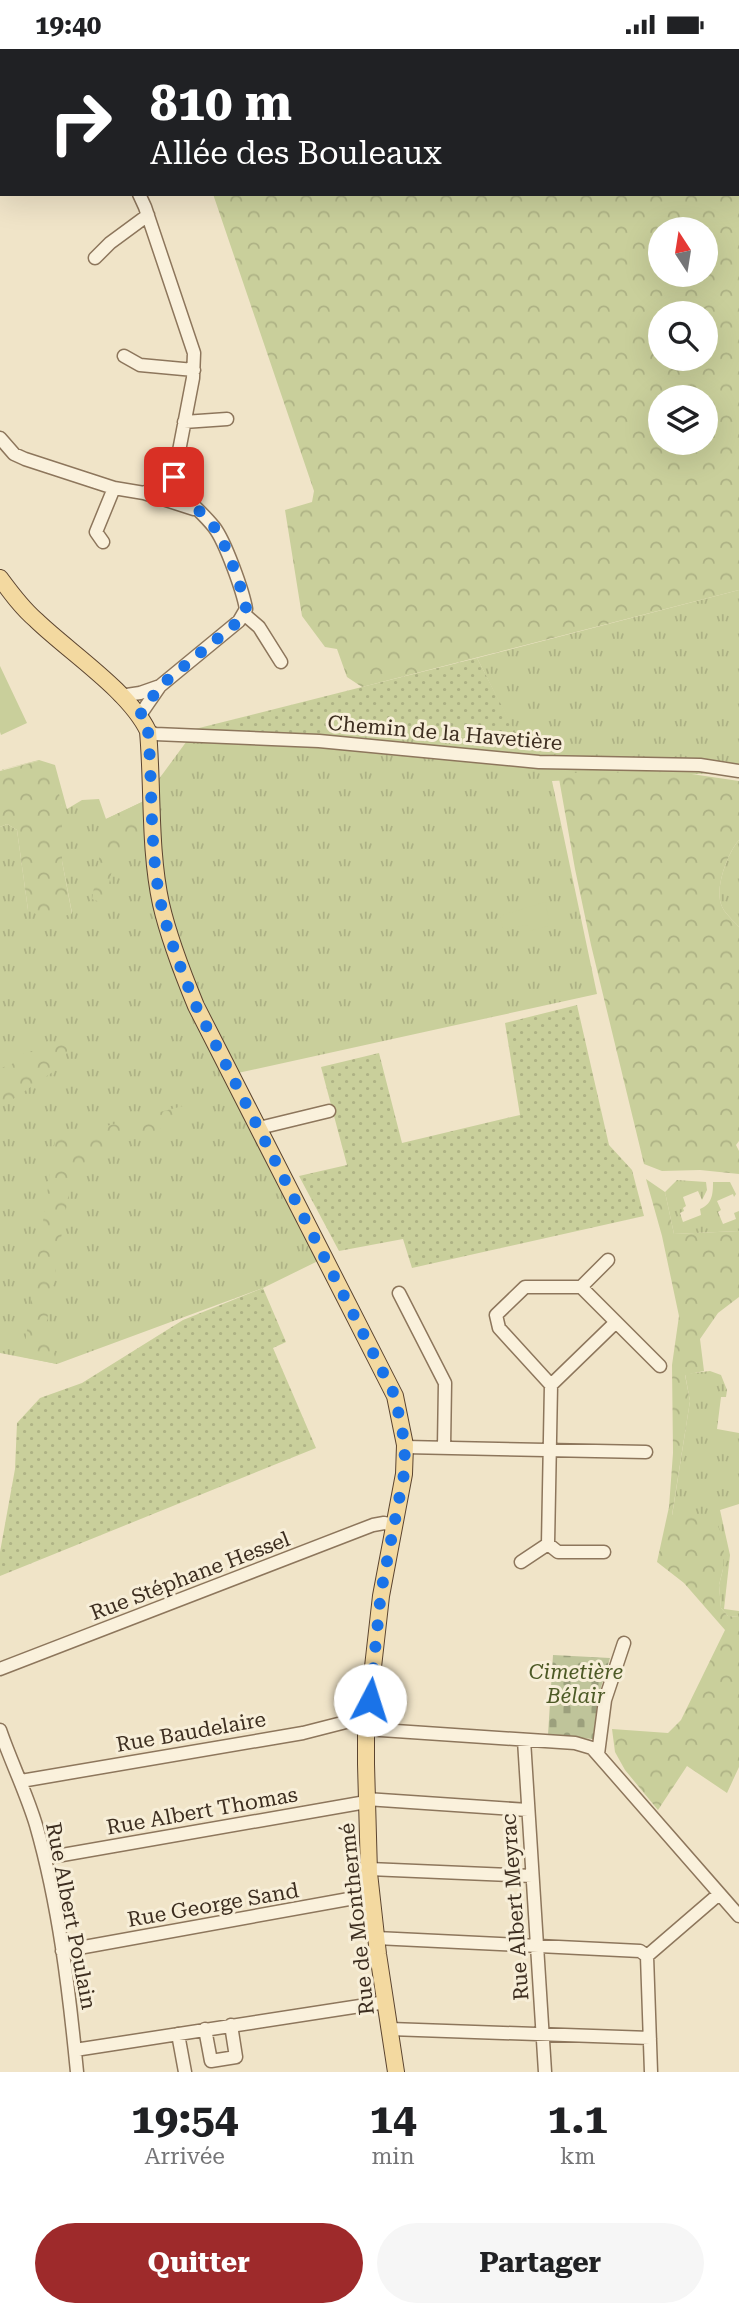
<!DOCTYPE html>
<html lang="fr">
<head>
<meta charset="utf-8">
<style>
  body { margin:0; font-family:"Roboto Serif",serif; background:#f6f6f6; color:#202124; height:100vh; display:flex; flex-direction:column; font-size:26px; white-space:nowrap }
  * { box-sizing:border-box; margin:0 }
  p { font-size:23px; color:#757577 }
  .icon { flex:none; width:38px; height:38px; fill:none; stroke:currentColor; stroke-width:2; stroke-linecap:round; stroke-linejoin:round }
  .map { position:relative; height:2023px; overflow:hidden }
  .sheet { display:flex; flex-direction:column; background:#fff; flex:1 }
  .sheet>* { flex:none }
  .top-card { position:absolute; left:0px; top:0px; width:740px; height:147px; box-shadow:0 7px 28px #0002; background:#202124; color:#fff; overflow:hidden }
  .needle { width:46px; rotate:348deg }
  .controls { position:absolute; left:648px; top:168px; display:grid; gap:14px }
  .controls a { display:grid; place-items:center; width:70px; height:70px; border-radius:50%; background:#fff; box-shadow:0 7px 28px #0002; font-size:35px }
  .pin { position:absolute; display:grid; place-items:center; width:60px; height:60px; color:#fff; margin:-30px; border-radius:14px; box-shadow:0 4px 10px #0006 }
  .me { position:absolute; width:77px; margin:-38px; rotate:5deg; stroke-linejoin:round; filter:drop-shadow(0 0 5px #0008) }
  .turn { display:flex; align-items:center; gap:24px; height:147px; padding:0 35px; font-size:32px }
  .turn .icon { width:91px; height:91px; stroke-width:2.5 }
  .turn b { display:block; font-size:49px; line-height:60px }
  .eta { display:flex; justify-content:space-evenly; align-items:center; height:119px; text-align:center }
  .eta b { font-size:42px; font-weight:700; line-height:49px }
  .button { display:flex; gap:14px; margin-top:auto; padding:14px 35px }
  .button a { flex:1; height:80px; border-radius:42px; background:#9e2a2b; color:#fff; font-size:28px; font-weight:700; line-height:80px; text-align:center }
  .button a+a { background:#f6f6f6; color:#202124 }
  .status { display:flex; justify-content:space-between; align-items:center; height:49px; padding:0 35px; background:#fff; direction:ltr }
  .status svg { height:19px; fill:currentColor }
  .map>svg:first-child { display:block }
  .grass { fill:url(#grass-tufts) }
  .forest { fill:url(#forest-crowns); fill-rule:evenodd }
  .cemetery { fill:url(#cemetery-stones) }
  .garden { fill:url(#garden-dots) }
  .pitch { fill:#c9cf9b }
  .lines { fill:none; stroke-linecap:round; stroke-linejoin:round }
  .minor-casing { stroke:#8d765c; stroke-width:15 }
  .major-casing { stroke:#5b4430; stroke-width:18 }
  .minor { stroke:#faf1dc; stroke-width:12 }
  .major { stroke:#f3d9a0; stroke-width:16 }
  .route { stroke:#1a73e8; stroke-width:12; stroke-dasharray:0 21.6 }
  .labels { text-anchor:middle; stroke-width:6; stroke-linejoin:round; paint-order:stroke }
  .street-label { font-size:21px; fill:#3d2e20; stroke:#f7eed8 }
  .park-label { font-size:21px; font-style:italic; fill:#4d5a26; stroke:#f7eed8 }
</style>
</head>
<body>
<div class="status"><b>19:40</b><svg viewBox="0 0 49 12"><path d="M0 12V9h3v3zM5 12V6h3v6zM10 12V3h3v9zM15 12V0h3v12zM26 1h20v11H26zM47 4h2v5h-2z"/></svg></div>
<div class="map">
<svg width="739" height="2023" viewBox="0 0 739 2023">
  <defs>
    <pattern id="grass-tufts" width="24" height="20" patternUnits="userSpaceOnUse" patternTransform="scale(1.75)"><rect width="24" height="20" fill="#c9cf9b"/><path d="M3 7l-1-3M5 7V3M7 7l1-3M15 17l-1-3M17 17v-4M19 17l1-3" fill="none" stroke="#aeb285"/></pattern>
    <pattern id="forest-crowns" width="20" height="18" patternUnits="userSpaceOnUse" patternTransform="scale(1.75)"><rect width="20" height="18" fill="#c9cf9b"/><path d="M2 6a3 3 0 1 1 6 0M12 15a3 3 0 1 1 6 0" fill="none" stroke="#aeb285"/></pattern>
    <pattern id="cemetery-stones" width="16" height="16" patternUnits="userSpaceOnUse" patternTransform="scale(1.75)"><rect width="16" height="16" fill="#bfc49a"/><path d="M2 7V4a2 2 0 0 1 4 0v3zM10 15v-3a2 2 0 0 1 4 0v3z" fill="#9ca07d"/></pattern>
    <pattern id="garden-dots" width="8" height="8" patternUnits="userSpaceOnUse" patternTransform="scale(1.75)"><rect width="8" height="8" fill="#c9cf9b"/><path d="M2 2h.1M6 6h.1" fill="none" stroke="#aeb285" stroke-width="1.8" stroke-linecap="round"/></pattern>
  </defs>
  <rect width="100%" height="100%" fill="#f0e4c8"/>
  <path class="grass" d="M739,541V723L552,732L597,945L224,1027L318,1212L263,1239L57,1315L0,1304V778L7,775L17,781L28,861L72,864L62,812V757L38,712L0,721L39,711L55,716L67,760L82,751L99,750L106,770L142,753L192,685H427L519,692L477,609Z
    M739,791V878C734,872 723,863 721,855C715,838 728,803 739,791Z
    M677,1131L706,1133L707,1141L702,1151L698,1142L683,1148L686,1157L683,1159L684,1162L680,1164L683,1173L701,1166L700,1160C712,1155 713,1146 713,1133H730L736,1145L734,1148L733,1145L717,1152L721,1161L718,1163L723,1175L736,1170L734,1164L739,1162V1182L674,1185L665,1143Z
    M710,1322L721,1326L727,1341L726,1348H721L717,1380L739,1384V1455L720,1461L730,1506L724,1560L739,1562V1568L728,1567L721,1559L719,1536L723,1520L672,1467L690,1352L685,1325Z"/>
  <path class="forest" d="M127,0H739V541L362,638L347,628L337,600L325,598L302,567L285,461L312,453L314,442L213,145H738V2H128ZM660,180H705V226H660ZM660,264H705V310H660ZM660,348H705V394H660Z
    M38,712L52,716L62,757V812L72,865L49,871L28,861L17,781L7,775L0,778V722Z
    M678,723L739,732V791C728,803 715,838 721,855C723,863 734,872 739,878V1092L736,1096L739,1102V1125L700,1121L662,1122L644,1115L591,896L575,820L558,724Z
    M142,753V796L129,792L115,806L105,855L92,850L106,770Z
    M72,984L63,1016L0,1059V1019L11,1016L26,1002H50Z
    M183,1057L186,1071L100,1101L71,1131L46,1277L57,1315L23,1308L56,1084L87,1082Z
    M646,1130L665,1143L674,1185L739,1182V1248L718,1264L700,1290L704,1322L685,1326L690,1352L672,1466L715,1471L723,1488L724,1498L723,1520L719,1536L721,1559L728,1567L739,1568V1718L727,1744L687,1717L658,1761L625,1721L615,1703L612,1680L668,1684L681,1671L725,1581L684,1534L657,1513L669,1458L673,1404L672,1316L679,1267L662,1187Z"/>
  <path class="cemetery" d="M553,1606L610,1609L598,1648L593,1690L548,1686Z"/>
  <path class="garden" d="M477,609L520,692L427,685L220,688L192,685L195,680Z
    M577,956L609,1096L632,1121L644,1167L412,1219L403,1190L339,1202L299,1127L347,1116L321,1018L379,1004L402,1094L520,1066L505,974Z
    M263,1239L286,1293L273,1299L316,1399L0,1527V1503L15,1420L17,1374L40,1349L82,1334L183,1271Z"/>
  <path class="pitch" d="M0,617L27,674L1,686L0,683Z
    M545,853L549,870L546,871L548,877L530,882L528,876L503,880L500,867Z"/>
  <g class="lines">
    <defs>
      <path id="minor" d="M0,49H2
        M139,145L145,158L194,304L193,329L174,428
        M95,209L110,194L148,166
        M124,307L140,316L194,321
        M184,373L227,370
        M0,389L14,405L25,410L114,439L144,444L194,460
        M144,444L174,428
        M103,493L96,483L114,439
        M244,565L259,578L281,613
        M120,647L140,644L160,637
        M140,666L160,637L239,572L246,560C243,542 225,492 214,478C198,458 185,453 174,428
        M148,682L155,685L319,692L539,713L700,716L739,722
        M259,1079L329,1062
        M581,1238L608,1211
        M399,1244L445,1334L444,1398
        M551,1336L616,1273
        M405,1398L646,1403
        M548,1495L558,1503H604
        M521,1513L548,1495L551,1336L499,1279L496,1266L525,1238H581L660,1317
        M0,1620L373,1476L384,1474L394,1476
        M366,1680L575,1694L592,1699L739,1867
        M0,1681C11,1713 26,1743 36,1776C59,1856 69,1941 77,2023
        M524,1691L545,2023
        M598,1705L605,1651L624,1594
        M21,1732L303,1684L346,1673H367
        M366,1750L528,1761
        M45,1809L366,1753
        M369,1820L532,1827
        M376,1889L640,1902L647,1907
        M62,1902L371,1846
        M205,1980L211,2012L236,2008L231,1976
        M390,1980L650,1989
        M178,1985L185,2023
        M75,2001L386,1953
        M651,2023L647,1907L719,1845"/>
      <path id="major" d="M0,529C11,544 22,559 36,571C69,603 129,642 148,682C153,739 149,800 161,855C169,890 182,923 196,957L395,1347L405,1396L404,1425L381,1547L366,1680V1715L369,1824L378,1905L396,2023"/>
    </defs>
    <use href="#minor" class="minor-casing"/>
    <use href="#major" class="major-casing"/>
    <use href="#minor" class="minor"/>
    <use href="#major" class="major"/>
  </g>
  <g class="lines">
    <path class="route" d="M174,428C185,453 198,458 214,478C225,491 243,542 246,559L239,572L160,637L140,666L148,682C153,739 149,799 161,855C169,890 182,923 196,957L395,1347L405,1396L404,1425L381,1543L370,1651"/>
  </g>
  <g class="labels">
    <g class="street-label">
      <text transform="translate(445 684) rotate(5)" y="7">Chemin de la Havetière</text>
      <text transform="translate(190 1527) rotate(-21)" y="7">Rue Stéphane Hessel</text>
      <text transform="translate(191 1683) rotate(-10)" y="7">Rue Baudelaire</text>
      <text transform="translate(202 1762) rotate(-10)" y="7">Rue Albert Thomas</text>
      <text transform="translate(213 1856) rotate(-10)" y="7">Rue George Sand</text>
      <text transform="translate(515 1858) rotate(-94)" y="7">Rue Albert Meyrac</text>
      <text transform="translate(71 1867) rotate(79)" y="7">Rue Albert Poulain</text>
      <text transform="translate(357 1870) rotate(-96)" y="7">Rue de Monthermé</text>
    </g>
    <g class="park-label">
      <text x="576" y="1630">Cimetière<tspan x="576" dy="24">Bélair</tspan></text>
    </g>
  </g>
</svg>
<div class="controls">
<a><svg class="needle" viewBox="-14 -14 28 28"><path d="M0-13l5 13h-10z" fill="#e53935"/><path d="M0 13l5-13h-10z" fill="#757577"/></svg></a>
<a><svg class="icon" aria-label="search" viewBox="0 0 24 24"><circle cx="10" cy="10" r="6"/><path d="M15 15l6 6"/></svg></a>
<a><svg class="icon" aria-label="layers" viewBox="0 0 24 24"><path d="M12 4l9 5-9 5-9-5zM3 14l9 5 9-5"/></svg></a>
</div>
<div class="pin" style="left:174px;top:428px;background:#d93025"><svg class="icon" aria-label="arrive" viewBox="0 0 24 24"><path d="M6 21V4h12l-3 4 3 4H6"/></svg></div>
<svg class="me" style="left:370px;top:1651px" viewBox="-20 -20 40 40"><circle r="19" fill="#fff"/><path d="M0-13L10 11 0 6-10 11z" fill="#1a73e8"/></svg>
<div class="top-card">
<div class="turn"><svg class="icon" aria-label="right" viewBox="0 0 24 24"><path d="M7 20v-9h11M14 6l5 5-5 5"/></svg><div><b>810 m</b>Allée des Bouleaux</div></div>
</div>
</div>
<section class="sheet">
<div class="eta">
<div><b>19:54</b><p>Arrivée</p></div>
<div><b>14</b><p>min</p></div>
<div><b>1.1</b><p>km</p></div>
</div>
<div class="button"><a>Quitter</a><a>Partager</a></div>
</section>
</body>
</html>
